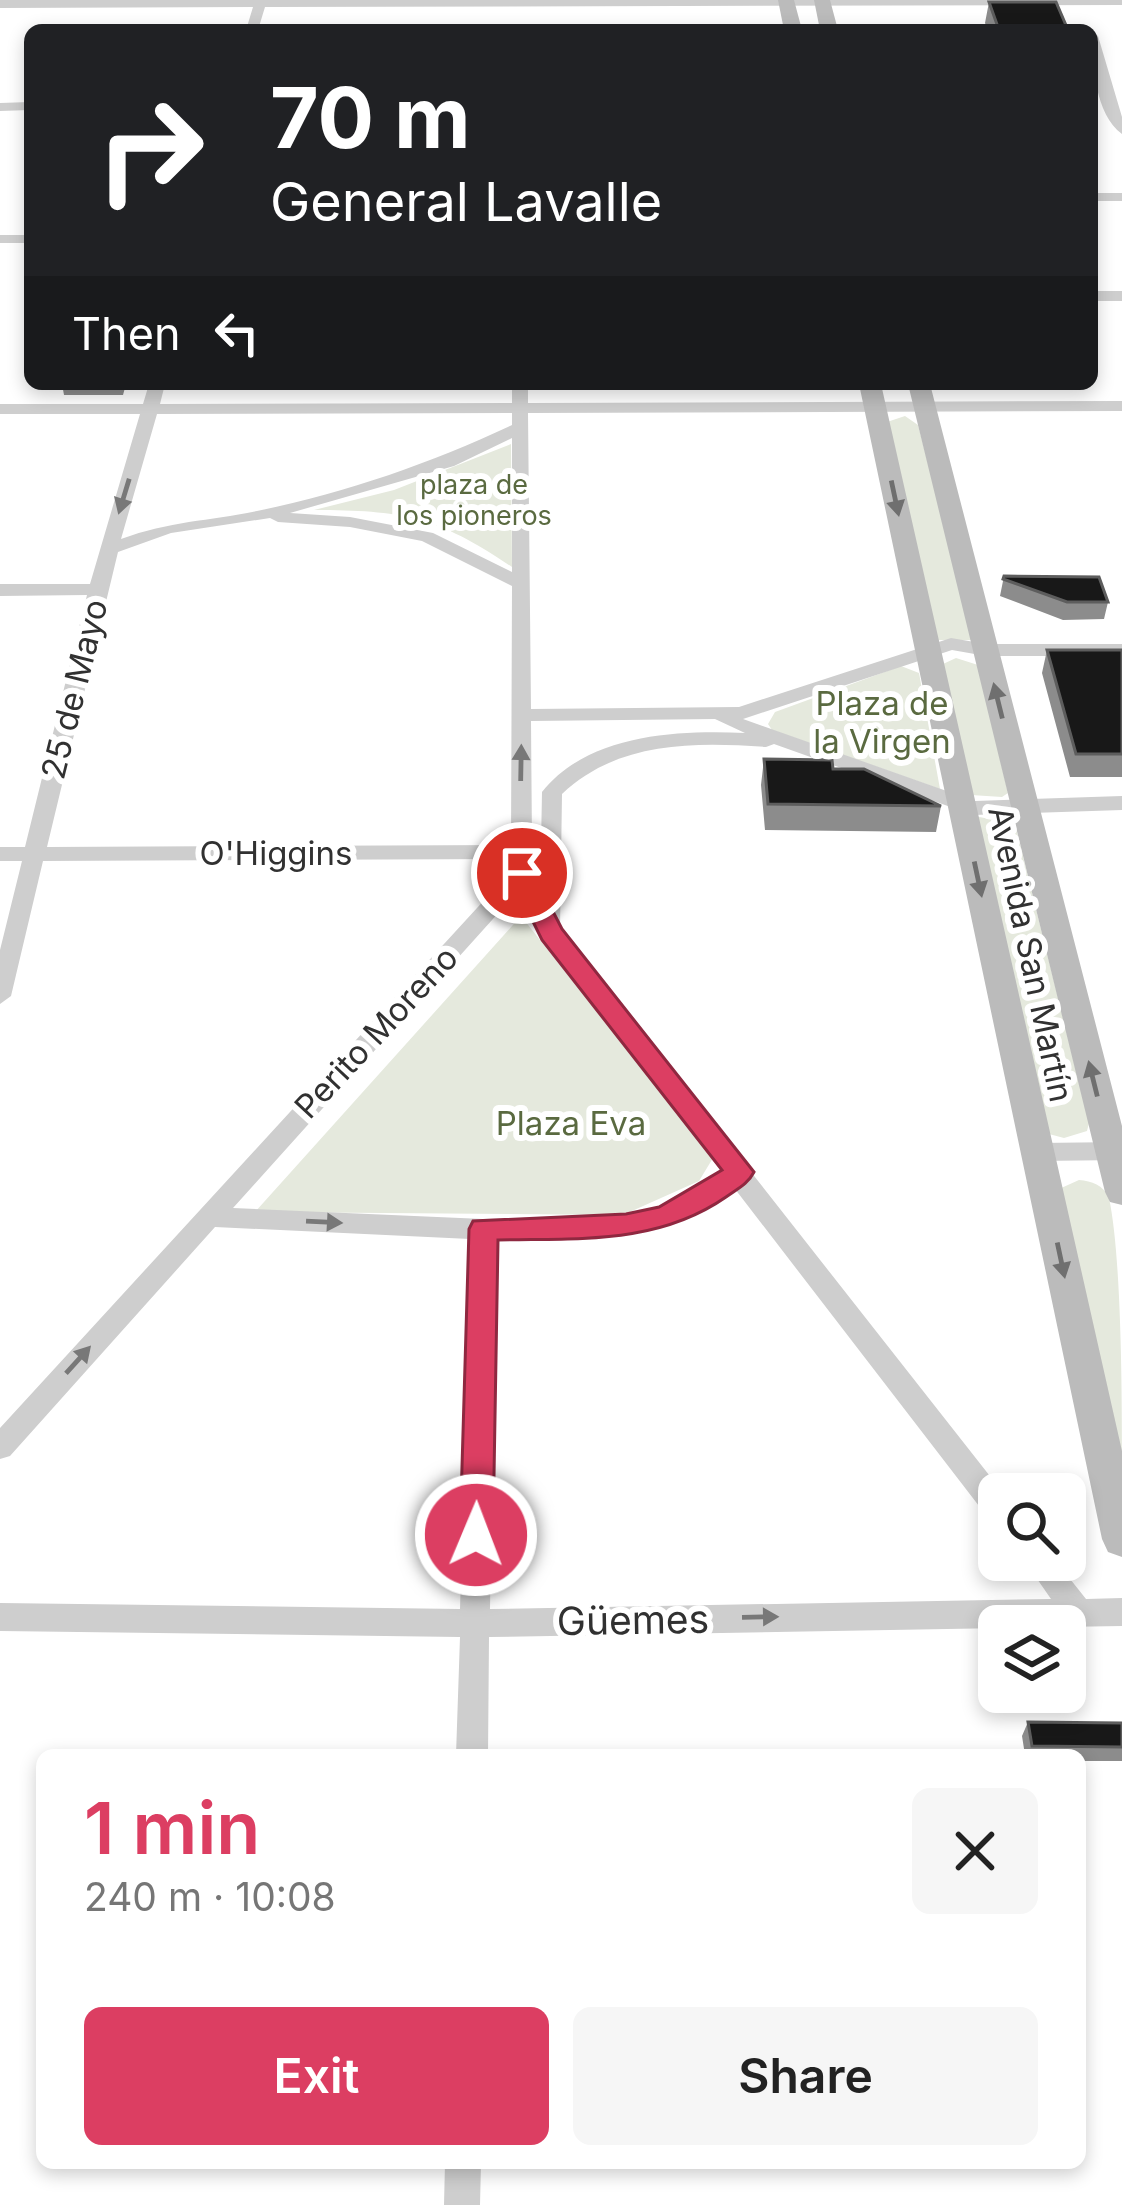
<!DOCTYPE html>
<html lang="en">
<head>
<meta charset="utf-8">
<style>
  body { margin:0; font-family:Inter,sans-serif; background:#f6f6f6; color:#222; height:100vh; display:flex; flex-direction:column; font-size:45px; white-space:nowrap }
  * { box-sizing:border-box; margin:0 }
  p { font-size:39px; color:#767676 }
  .icon { flex:none; width:66px; height:66px; fill:none; stroke:currentColor; stroke-width:2; stroke-linecap:round; stroke-linejoin:round }
  .map { position:relative; flex:1; overflow:hidden }
  .panel { position:absolute; left:36px; top:1749px; width:1050px; height:420px; display:flex; flex-direction:column; background:#fff; border-radius:18px; box-shadow:0 6px 18px #0003 }
  .panel>* { flex:none }
  .top-card { position:absolute; left:24px; top:24px; width:1074px; height:366px; border-radius:18px; box-shadow:0 6px 18px #0003; background:#202124; color:#fff; overflow:hidden }
  .controls { position:absolute; left:978px; top:1473px; display:grid; gap:24px }
  .controls a { display:grid; place-items:center; width:108px; height:108px; border-radius:18px; background:#fff; box-shadow:0 6px 18px #0003; font-size:60px }
  .pin { position:absolute; display:grid; place-items:center; width:102px; height:102px; color:#fff; margin:-51px; border:6px solid #fff; border-radius:50%; box-shadow:0 3px 12px #0007 }
  .me { position:absolute; width:132px; margin:-66px; rotate:1deg; stroke-linejoin:round; filter:drop-shadow(0 0 9px #0008) }
  .turn { display:flex; align-items:center; gap:42px; height:252px; padding:0 48px; font-size:54px }
  .turn .icon { width:156px; height:156px; stroke-width:2.5 }
  .turn b { display:block; font-size:84px; line-height:102px }
  .then { display:flex; align-items:center; height:114px; padding:0 48px; background:#0003; gap:24px; font-size:45px }
  .round { display:grid; place-items:center; flex:none; width:126px; height:126px; border-radius:18px; background:#f6f6f6 }
  .headline { display:flex; align-items:center; justify-content:space-between; height:204px; padding:0 48px }
  h1 { font-size:72px; font-weight:600; line-height:90px; color:#dc3e62 }
  .cta { display:flex; gap:24px; margin-top:auto; padding:24px 48px }
  .cta a { flex:1; height:138px; border-radius:18px; background:#dc3e62; color:#fff; font-size:48px; font-weight:600; line-height:138px; text-align:center }
  .cta a+a { background:#f6f6f6; color:#222 }
  .map>svg:first-child { display:block }
  .green { fill:#e5e9dd }
  .lines { fill:none; stroke-linecap:round; stroke-linejoin:round }
  .minor { fill:#cecece; fill-rule:evenodd }
  .secondary { fill:#bbb; fill-rule:evenodd }
  .wall { fill:#8c8c8c }
  .building { fill:#181818; stroke:#5d5d5d; stroke-width:3 }
  .oneway { fill:#787878 }
  .oneway2 { fill:#6f6f6f }
  .route { fill:#dc3e62; stroke:#8f2840; stroke-width:3 }
  .labels { text-anchor:middle; stroke-width:12; stroke-linejoin:round; paint-order:stroke }
  .far-park-label { font-size:27px; fill:#5a6a40; stroke:#fff }
  .street-label { font-size:33px; fill:#313131; stroke:#fff }
  .park-label { font-size:33px; fill:#5a6a40; stroke:#fff }
  .near-street-label { font-size:39px; fill:#313131; stroke:#fff }
</style>
</head>
<body>
<div class="map">
<svg width="1122" height="2205" viewBox="0 0 1122 2205">
  <rect width="100%" height="100%" fill="#fff"/>
  <path class="green" d="M905,416L918,425L974,640H936L887,422Z
    M511,444L512,567C439,517 402,510 314,510L394,490Z
    M956,658L978,665L1008,793L1002,797L971,795L943,664Z
    M901,666L919,673L940,789L772,730L768,724L775,712Z
    M974,816L995,820L1013,816L1089,1123L1087,1131L1064,1138L1049,1134Z
    M521,916L713,1158L699,1181L623,1215L255,1212Z
    M1079,1180C1092,1181 1103,1185 1109,1198C1122,1259 1122,1403 1122,1473L1059,1189Z"/>
  <g class="lines">
    <path class="minor" d="M0,0H1122V5L265,7L258,30H246L253,7L0,8Z
      M1092,32L1098,36L1122,117V134C1095,114 1092,64 1092,32Z
      M30,102V110L0,111V103Z
      M1092,193H1122V201H1092Z
      M0,235H30V243H0Z
      M1092,291H1122V301H1092Z
      M149,384H165L160,404L512,403V384H528V403L1122,401V411L528,413L531,709L739,707L951,638L986,644H1122V656H986L952,650L743,719L975,801L1122,796V810L973,815L774,744L766,747C694,742 618,741 562,794L560,929L1004,1494H999V1523L989,1519L735,1189C657,1244 587,1237 496,1239L490,1609L1051,1599L1024,1560H1055L1086,1599L1122,1598V1626L489,1637L488,1755H456L460,1637L0,1631V1603L460,1609L470,1239L215,1227L10,1456L0,1459V1428L511,871V859L43,861L11,996L0,1004V950L22,861H0V847H25L87,595L0,596V584H90L140,414H0V404H143ZM512,413V425C431,463 345,493 257,511C209,521 170,521 121,539L157,414ZM512,438V572L433,533L350,517L290,513L454,466ZM270,518L278,522L350,527L422,541L512,586L511,845L47,847L118,552L171,533ZM715,719L745,733C677,730 588,734 542,792L541,845H532L531,721ZM533,859H541L540,889L533,873ZM519,890L543,938L722,1172L690,1194L659,1208L626,1216L483,1219L233,1208Z
      M1122,1142V1160L1038,1161L1029,1159L1026,1152L1029,1145L1038,1143Z
      M445,2163H481L480,2205H444Z"/>
    <path class="secondary" d="M778,0H794L802,30H784Z
      M814,0H830L838,30H820Z
      M859,384H881L1122,1451V1557L1108,1552L1102,1539Z
      M908,384H930L1122,1126V1205L1110,1202L1105,1192Z"/>
  </g>
  <path class="wall" d="M989,2L1068,30H988L985,23Z
    M62,384H126L123,395H64Z
    M1004,576L1108,602L1104,619L1063,620L1000,596Z
    M1047,650H1122V777H1070L1042,673Z
    M764,759L833,769L941,806L936,832L765,830L761,785Z
    M1028,1722L1122,1723V1761H1080V1755H1025L1022,1736Z"/>
  <path class="building" d="M989,2H1056L1068,30H999Z
    M1004,576L1099,577L1108,602H1067L1003,579Z
    M1047,650H1122V754H1076Z
    M764,759L832,760L833,769H864L941,806L768,804Z
    M1028,1722L1122,1723V1747L1032,1746Z"/>
  <defs><path id="oneway-solid" d="M-6-.8H1V-3.2L6.5 0L1 3.2V.8H-6Z" transform="scale(3)"/></defs>
  <g class="oneway">
    <use href="#oneway-solid" transform="translate(124 496) rotate(107)"/>
    <use href="#oneway-solid" transform="translate(521 763) rotate(-89)"/>
    <use href="#oneway-solid" transform="translate(324 1222) rotate(3)"/>
    <use href="#oneway-solid" transform="translate(78 1360) rotate(-48)"/>
    <use href="#oneway-solid" transform="translate(760 1617) rotate(-1)"/>
  </g>
  <g class="oneway2">
    <use href="#oneway-solid" transform="translate(895 498) rotate(78)"/>
    <use href="#oneway-solid" transform="translate(998 701) rotate(-104)"/>
    <use href="#oneway-solid" transform="translate(978 879) rotate(78)"/>
    <use href="#oneway-solid" transform="translate(1093 1079) rotate(-104)"/>
    <use href="#oneway-solid" transform="translate(1061 1260) rotate(78)"/>
  </g>
  <path class="route" d="M522,865L530,867L562,929L754,1172C748,1184 737,1189 726,1197C657,1245 578,1238 498,1240L493,1535L488,1546L476,1550L465,1546L460,1535L469,1229L473,1221L626,1214L659,1207L722,1170L542,940L509,873Z"/>
  <g class="labels">
    <g class="far-park-label">
      <text x="474" y="494">plaza de<tspan x="474" dy="31">los pioneros</tspan></text>
    </g>
    <g class="street-label">
      <text transform="translate(74 689) rotate(-76)" y="12">25 de Mayo</text>
      <text x="276" y="865">O'Higgins</text>
      <text transform="translate(1031 954) rotate(78)" y="12">Avenida San Martín</text>
      <text transform="translate(376 1032) rotate(-47)" y="12">Perito Moreno</text>
    </g>
    <g class="park-label">
      <text x="882" y="715">Plaza de<tspan x="882" dy="38">la Virgen</tspan></text>
      <text x="571" y="1135">Plaza Eva</text>
    </g>
    <g class="near-street-label">
      <text transform="translate(633 1620) rotate(-1)" y="14">Güemes</text>
    </g>
  </g>
</svg>
<div class="controls">
<a><svg class="icon" aria-label="search" viewBox="0 0 24 24"><circle cx="10" cy="10" r="6"/><path d="M15 15l6 6"/></svg></a>
<a><svg class="icon" aria-label="layers" viewBox="0 0 24 24"><path d="M12 4l9 5-9 5-9-5zM3 14l9 5 9-5"/></svg></a>
</div>
<div class="pin" style="left:522px;top:873px;background:#d93025"><svg class="icon" aria-label="arrive" viewBox="0 0 24 24"><path d="M6 21V4h12l-3 4 3 4H6"/></svg></div>
<svg class="me" style="left:476px;top:1535px" viewBox="-20 -20 40 40"><circle r="17" fill="#dc3e62" stroke="#fff" stroke-width="3"/><path d="M0-11L8 9 0 5-8 9z" fill="#fff"/></svg>
<div class="top-card">
<div class="turn"><svg class="icon" aria-label="right" viewBox="0 0 24 24"><path d="M7 20v-9h11M14 6l5 5-5 5"/></svg><div><b>70 m</b>General Lavalle</div></div>
<div class="then">Then<svg class="icon" aria-label="left" viewBox="0 0 24 24"><path d="M17 20v-9H6M10 6l-5 5 5 5"/></svg></div>
</div>
<section class="panel">
<div class="headline"><div><h1>1 min</h1><p>240 m · 10:08</p></div><a class="round"><svg class="icon" aria-label="close" viewBox="0 0 24 24"><path d="M6 6l12 12M18 6L6 18"/></svg></a></div>
<div class="cta"><a>Exit</a><a>Share</a></div>
</section>
</div>
</body>
</html>
